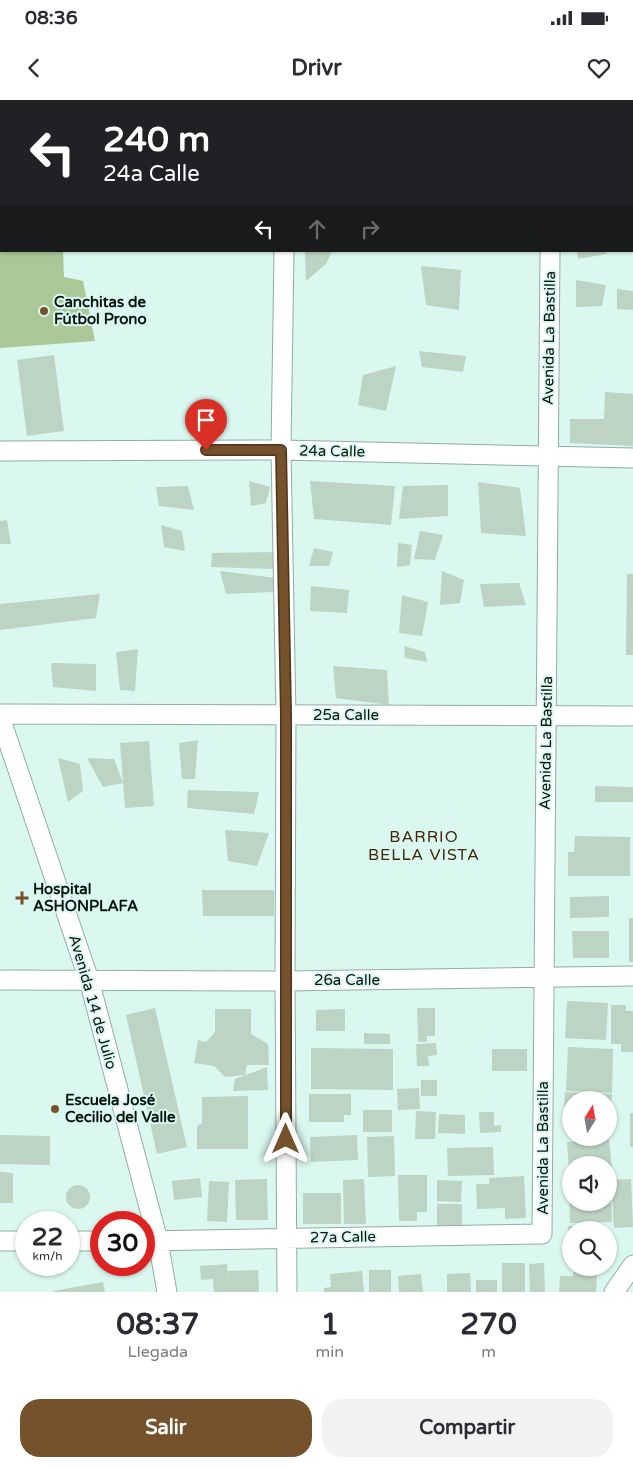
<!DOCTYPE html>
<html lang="es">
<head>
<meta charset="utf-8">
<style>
  body { margin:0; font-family:"Varela Round",sans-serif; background:#f2f2f3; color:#2b2b33; height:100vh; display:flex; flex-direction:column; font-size:19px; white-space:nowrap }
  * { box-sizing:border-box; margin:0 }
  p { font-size:16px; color:#7c7c81 }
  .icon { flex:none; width:28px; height:28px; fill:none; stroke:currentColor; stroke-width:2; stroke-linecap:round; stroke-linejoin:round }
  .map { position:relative; height:1192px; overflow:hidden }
  .panel { display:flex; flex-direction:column; background:#fff; flex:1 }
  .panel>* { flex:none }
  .hud { position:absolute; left:0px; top:0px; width:634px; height:152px; box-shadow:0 1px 4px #0004; background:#202124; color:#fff; overflow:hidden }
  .needle { width:32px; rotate:11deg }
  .tools { position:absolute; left:562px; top:991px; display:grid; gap:10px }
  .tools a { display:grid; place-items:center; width:55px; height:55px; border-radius:50%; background:#fff; box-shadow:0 1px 4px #0004; font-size:25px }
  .speed { position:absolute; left:15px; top:1111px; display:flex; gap:10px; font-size:25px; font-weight:700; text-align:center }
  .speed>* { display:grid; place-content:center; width:65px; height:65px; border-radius:50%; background:#fff; box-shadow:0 1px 4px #0004; line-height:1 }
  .speed small { font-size:12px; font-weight:400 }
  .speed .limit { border:8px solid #d22; background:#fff; color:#111 }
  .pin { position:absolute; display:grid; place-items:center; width:42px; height:42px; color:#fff; margin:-51px -21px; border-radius:50% 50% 50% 0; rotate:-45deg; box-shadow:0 0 5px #0007 }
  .pin .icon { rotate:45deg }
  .me { position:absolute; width:55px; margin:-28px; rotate:0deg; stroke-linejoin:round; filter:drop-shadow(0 0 4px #0008) }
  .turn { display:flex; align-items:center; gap:18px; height:105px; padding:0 20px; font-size:22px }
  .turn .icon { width:65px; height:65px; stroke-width:2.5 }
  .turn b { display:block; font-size:35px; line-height:42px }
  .lanes { display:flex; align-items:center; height:48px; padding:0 20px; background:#0003; justify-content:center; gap:25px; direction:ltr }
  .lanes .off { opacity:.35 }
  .eta { display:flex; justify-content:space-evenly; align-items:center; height:85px; text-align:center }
  .eta b { font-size:30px; font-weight:700; line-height:35px }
  .button { display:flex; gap:10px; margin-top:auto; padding:10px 20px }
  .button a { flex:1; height:58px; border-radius:20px; background:#75522b; color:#fff; font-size:20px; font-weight:700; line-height:58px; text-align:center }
  .button a+a { background:#f2f2f3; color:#2b2b33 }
  .status { display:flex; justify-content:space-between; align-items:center; height:35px; padding:0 25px; background:#fff; direction:ltr }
  .status svg { height:14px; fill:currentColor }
  header { display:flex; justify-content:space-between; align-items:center; height:65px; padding:0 20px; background:#fff; font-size:22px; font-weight:700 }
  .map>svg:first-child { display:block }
  .green { fill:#abc798 }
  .building { fill:#bdd3c4 }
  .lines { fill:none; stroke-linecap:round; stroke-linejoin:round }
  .street-casing { stroke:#91ada5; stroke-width:21 }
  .street { stroke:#fff; stroke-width:19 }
  .route-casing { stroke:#4c351c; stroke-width:12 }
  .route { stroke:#75522b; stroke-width:9 }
  .poi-dot { fill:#75522b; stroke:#daf8f0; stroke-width:2 }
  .labels { text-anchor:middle; stroke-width:4; stroke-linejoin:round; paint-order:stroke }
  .poi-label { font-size:15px; font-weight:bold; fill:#081210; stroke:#daf8f0; text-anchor:start }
  .street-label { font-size:15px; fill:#081210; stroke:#daf8f0 }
  .neighbourhood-label { font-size:16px; letter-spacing:1px; fill:#412606; stroke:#daf8f0 }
</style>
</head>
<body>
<div class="status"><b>08:36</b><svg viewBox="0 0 49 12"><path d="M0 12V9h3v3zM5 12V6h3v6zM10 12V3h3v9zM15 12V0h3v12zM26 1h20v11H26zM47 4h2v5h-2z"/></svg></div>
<header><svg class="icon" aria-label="back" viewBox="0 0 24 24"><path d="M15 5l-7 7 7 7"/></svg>Drivr<svg class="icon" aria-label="heart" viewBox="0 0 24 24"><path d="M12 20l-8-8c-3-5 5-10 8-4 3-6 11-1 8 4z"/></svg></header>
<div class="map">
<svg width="633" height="1192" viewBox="0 0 633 1192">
  <rect width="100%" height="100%" fill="#daf8f0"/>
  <path class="green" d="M0,119H1V151H63L64,177L83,181L95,241L0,248Z"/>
  <path class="building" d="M305,151H332L326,164L306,181Z
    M577,151H606V154L578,159Z
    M421,166L461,170L459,210L426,205Z
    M576,180L606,185L602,206L576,207Z
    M617,189L633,191V210L617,209Z
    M419,251L466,256L463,272L422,267Z
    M54,255L64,331L27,336L17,260Z
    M396,266L386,311L358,305L363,275Z
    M605,292L633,294V346L570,343V319H604Z
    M249,381L270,387L266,403L251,406Z
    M310,381L395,386L391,425L314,419Z
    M478,382L520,388L526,436L481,433Z
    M448,385V416L399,419L403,386Z
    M188,386L194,410L159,406L156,387Z
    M7,420L11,444H0V421Z
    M161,425L182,431L185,451L164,447Z
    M420,431L443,435L435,460L414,459Z
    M398,443L412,445L410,465L397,467Z
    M314,448L333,452L329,466H309Z
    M275,452L274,469L211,467L212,453Z
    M220,471L276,478L273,492L226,494Z
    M442,471L464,480L460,503L440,505Z
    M627,474H633V555H626Z
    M519,483L526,505L484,507L480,484Z
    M311,486L349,490L347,513L310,511Z
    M100,494L96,518L0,530V504Z
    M402,495L428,502L422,536L399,533Z
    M404,546L425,552L427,562L405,558Z
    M138,549L135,591L120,590L116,552Z
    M51,563L96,564V591L53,587Z
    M333,566L387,570L389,605L336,598Z
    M198,640L195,679H182L179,643Z
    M149,641L154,706L125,708L120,643Z
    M58,658L80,664L83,691L68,702Z
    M87,658L114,659L123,683L103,687Z
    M595,686L633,687V702H595Z
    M188,690L259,692L254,714L187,708Z
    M225,730L269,733L257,766L228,761Z
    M575,736L630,737V776H568V752H574Z
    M202,790H274V816H203Z
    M609,796V817L570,818V797Z
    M629,818H633V862H629Z
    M572,831H609V858H573Z
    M567,901L608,903L606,940L565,938Z
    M611,905H626V911H633V952H621V944H611Z
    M155,908L187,1047L157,1054L126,915Z
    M417,908H435V936H427V942H418Z
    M215,909H251V934L268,944L269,965H247L245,975L225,977L214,966L194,963L198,940L206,942L215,932Z
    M345,909V931H316V910Z
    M364,933L390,934V944H364Z
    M436,943L437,955L428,956L429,966H417L416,944Z
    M568,947L613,949L612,993L566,991Z
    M311,948L393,949V990L311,989Z
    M492,949H527V971H492Z
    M267,967L268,990L233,991L235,979Z
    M421,980H437V996H421Z
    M419,988L420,1009L398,1010L397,989Z
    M565,992L612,994L611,1011H609V1000H571V1010H564Z
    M309,994H351V1015H344V1022H309Z
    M248,996V1049H197V1026L202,1023V997Z
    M363,1010H392V1032H363Z
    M416,1011L436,1012L435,1039H415Z
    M479,1012H494V1026L501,1025V1032L480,1033Z
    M609,1013H612L613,1035H609Z
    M630,1013H633V1047H630Z
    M439,1014L465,1015V1034L438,1033Z
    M0,1035L50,1036V1065L0,1064Z
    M357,1035L358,1060L311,1062L310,1037Z
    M394,1036L395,1076L368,1077L367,1037Z
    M609,1039L612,1068H609V1065H571V1071H569L567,1042Z
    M493,1047L494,1075L448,1076L447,1048Z
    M0,1072L13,1073V1103H0Z
    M398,1075H427V1112H417V1121H399Z
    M524,1076L526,1118L505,1119V1108L477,1109L476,1084H489V1078Z
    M200,1078L202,1097L174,1100L172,1081Z
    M267,1079L268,1120H236L235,1080Z
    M364,1079L366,1124H344L343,1080Z
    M631,1079L633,1127L614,1128L611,1080Z
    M437,1080L462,1081L461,1102L437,1101Z
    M209,1081L229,1082L227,1122L207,1121Z
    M66 1097a12 12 0 1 1 24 0a12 12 0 1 1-24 0Z
    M609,1092H611L612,1122L570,1123L569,1093H571V1102H609Z
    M303,1093H341V1124H303Z
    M437,1104H462V1127H437Z
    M604,1124V1130H571V1161H570L568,1126Z
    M502,1163H525V1192H502Z
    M544,1163L545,1192H530L529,1164Z
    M227,1164L228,1179V1171L258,1170L259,1192H214L213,1179L201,1180L200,1166Z
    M369,1170H391V1192H369Z
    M362,1171L364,1192H324V1188L331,1187L330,1174Z
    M573,1172L597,1173L596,1192H559L560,1176H573Z
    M470,1173L471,1192H447V1174Z
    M421,1174L423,1192H399L398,1176Z
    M476,1180H497V1192H476Z
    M103,1182L105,1192H53V1191Z"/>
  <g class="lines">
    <defs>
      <path id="street" d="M286,1V0
        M551,1V0
        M632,97H633
        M284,151L281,350L286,615L285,881L287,1192
        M0,351L281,350L633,358
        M0,614L633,616
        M0,617L89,880L158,1141L167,1192
        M0,880L285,881L633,876
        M0,1141H26
        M69,1141H101
        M144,1141L542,1134L550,151
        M614,1192L633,1165"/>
    </defs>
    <use href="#street" class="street-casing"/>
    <use href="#street" class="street"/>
  </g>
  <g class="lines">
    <defs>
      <path id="route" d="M206,350H281L286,615V1039"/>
    </defs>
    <use href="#route" class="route-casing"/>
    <use href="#route" class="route"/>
  </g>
  <g class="poi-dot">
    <circle cx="44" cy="211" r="5"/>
    <path d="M19.5 790.5h5v5h5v5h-5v5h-5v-5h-5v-5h5z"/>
    <circle cx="55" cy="1009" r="5"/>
  </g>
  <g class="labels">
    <g class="poi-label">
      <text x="54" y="207">Canchitas de<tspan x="54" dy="17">Fútbol Prono</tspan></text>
      <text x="33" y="794">Hospital<tspan x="33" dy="17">ASHONPLAFA</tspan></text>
      <text x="65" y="1005">Escuela José<tspan x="65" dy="17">Cecilio del Valle</tspan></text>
    </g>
    <g class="street-label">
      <text transform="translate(549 238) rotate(-89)" y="5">Avenida La Bastilla</text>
      <text transform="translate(332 351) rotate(1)" y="5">24a Calle</text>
      <text x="346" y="620">25a Calle</text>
      <text transform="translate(546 643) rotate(-89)" y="5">Avenida La Bastilla</text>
      <text x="347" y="885">26a Calle</text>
      <text transform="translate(93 902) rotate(74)" y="5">Avenida 14 de Julio</text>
      <text transform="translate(543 1048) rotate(-90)" y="5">Avenida La Bastilla</text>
      <text transform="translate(343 1137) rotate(-1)" y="5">27a Calle</text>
    </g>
    <g class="neighbourhood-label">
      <text x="424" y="742">BARRIO<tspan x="424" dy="18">BELLA VISTA</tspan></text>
    </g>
  </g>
</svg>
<div class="tools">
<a><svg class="needle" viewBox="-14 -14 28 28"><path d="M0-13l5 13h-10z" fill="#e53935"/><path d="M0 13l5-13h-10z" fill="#7c7c81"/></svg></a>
<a><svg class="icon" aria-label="sound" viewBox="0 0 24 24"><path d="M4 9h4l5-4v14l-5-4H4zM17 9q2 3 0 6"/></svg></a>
<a><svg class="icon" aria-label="search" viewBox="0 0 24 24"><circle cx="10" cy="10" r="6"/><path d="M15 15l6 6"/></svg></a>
</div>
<div class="speed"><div>22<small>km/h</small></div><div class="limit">30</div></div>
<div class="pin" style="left:206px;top:350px;background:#d93025"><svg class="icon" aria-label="arrive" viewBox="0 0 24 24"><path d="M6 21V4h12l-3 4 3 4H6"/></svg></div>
<svg class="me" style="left:286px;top:1039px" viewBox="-20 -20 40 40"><path d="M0-17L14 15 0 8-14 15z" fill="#75522b" stroke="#fff" stroke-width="4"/></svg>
<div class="hud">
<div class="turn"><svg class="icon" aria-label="left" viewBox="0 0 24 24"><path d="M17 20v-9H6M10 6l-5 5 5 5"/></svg><div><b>240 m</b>24a Calle</div></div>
<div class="lanes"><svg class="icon" aria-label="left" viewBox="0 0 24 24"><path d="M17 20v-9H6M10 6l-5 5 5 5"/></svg><svg class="icon off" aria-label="ahead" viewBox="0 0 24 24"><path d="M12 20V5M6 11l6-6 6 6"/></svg><svg class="icon off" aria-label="right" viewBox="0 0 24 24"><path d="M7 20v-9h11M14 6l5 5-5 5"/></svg></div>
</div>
</div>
<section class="panel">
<div class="eta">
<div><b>08:37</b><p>Llegada</p></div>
<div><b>1</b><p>min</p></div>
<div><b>270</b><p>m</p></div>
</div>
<div class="button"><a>Salir</a><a>Compartir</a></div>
</section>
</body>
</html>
